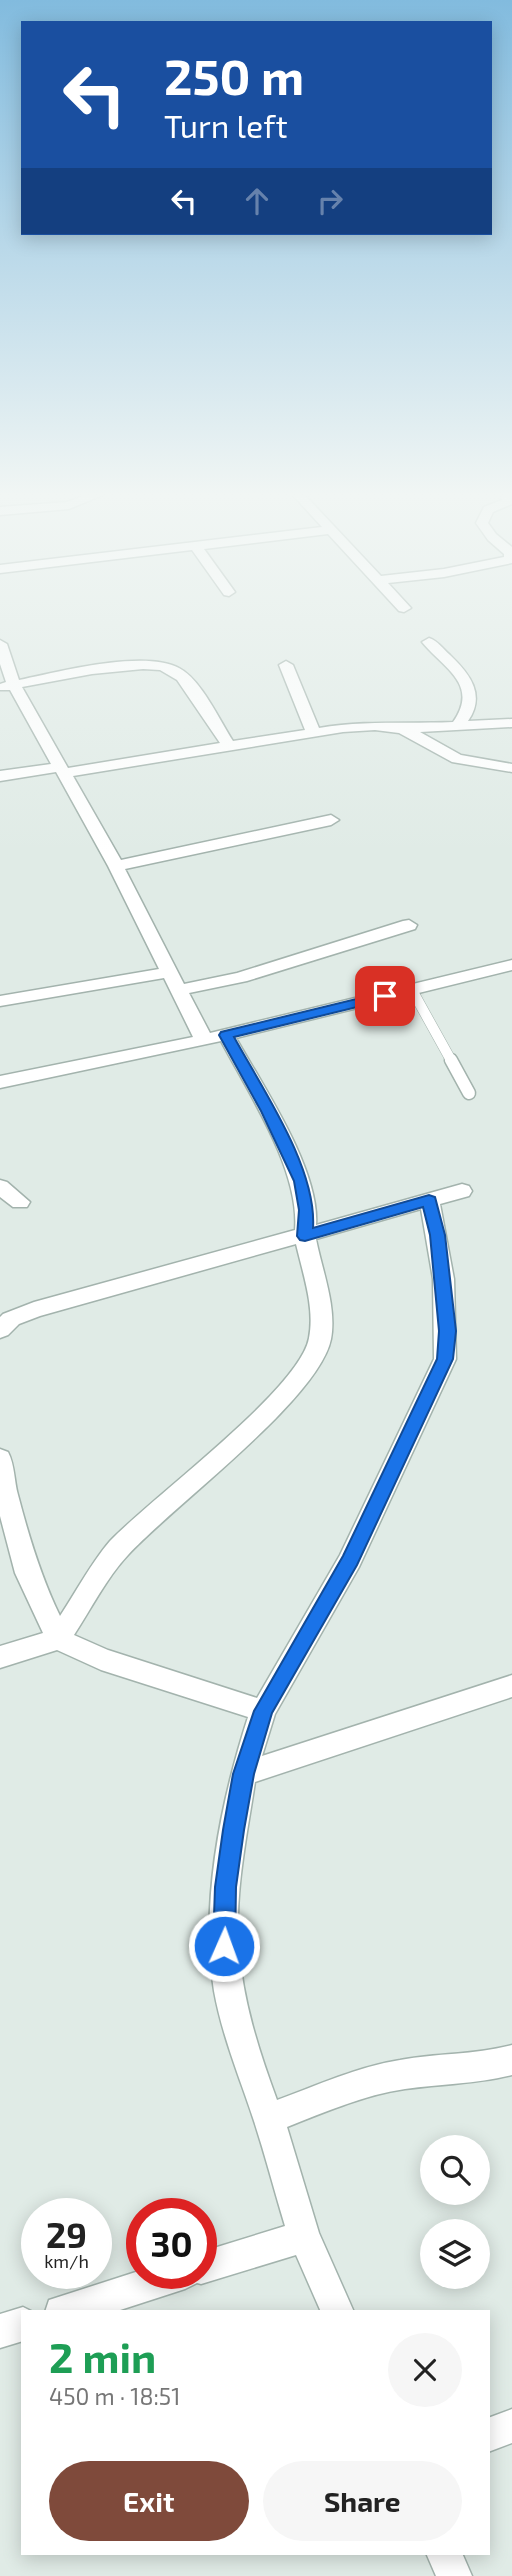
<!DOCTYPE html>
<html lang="en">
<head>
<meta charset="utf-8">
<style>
  body { margin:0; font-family:"Exo 2",sans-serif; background:#f6f6f6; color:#222; height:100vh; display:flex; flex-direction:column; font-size:26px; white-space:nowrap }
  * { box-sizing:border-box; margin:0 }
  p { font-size:23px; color:#767676 }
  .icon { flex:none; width:38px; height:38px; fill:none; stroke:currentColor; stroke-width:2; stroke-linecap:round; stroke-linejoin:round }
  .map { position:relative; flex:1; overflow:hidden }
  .panel { position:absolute; left:21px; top:2310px; width:469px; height:245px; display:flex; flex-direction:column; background:#fff; border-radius:0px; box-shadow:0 4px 18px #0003 }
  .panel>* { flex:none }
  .banner { position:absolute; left:21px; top:21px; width:471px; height:214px; border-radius:0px; box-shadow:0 4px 18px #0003; background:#1a4fa0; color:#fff; overflow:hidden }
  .controls { position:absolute; left:420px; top:2135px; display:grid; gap:14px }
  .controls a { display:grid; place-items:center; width:70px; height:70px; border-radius:50%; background:#fff; box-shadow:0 4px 18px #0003; font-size:35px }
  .speed { position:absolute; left:21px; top:2198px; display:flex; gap:14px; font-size:35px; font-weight:700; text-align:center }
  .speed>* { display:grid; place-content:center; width:91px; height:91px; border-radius:50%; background:#fff; box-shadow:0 4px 18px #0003; line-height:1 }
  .speed small { font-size:18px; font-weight:400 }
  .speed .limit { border:10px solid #d22; background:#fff; color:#111 }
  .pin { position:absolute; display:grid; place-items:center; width:60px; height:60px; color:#fff; margin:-30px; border-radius:14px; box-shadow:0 4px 10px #0006 }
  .me { position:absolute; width:77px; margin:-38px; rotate:2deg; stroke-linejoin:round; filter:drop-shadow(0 0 5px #0008) }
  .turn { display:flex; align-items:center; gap:24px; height:147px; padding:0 28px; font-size:32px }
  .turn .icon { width:91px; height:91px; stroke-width:2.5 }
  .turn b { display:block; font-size:49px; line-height:60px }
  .lanes { display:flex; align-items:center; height:66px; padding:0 28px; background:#0003; justify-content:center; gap:35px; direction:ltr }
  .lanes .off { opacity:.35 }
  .round { display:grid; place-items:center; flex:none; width:74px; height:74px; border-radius:37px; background:#f6f6f6 }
  .summary { display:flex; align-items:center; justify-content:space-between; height:119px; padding:0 28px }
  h1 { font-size:42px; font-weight:700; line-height:52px; color:#1e9e55 }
  .button { display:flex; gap:14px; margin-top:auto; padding:14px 28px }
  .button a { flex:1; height:80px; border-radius:42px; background:#7f4a3b; color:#fff; font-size:28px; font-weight:700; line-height:80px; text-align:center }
  .button a+a { background:#f6f6f6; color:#222 }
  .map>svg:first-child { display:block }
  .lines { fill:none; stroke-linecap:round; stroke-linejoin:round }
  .service-far1-casing { stroke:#a3b3ad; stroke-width:11 }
  .service-casing { stroke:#a3b3ad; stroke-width:15 }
  .minor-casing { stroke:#a3b3ad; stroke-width:3 }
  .service-far1 { stroke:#fff; stroke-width:10 }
  .service { stroke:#fff; stroke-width:12 }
  .minor { fill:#fff; fill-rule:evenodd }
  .route { fill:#1a73e8; stroke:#114b97; stroke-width:2 }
</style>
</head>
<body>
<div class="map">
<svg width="512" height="2576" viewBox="0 0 512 2576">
  <rect width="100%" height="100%" fill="#e0ebe6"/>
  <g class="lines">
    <defs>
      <path id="service-far1" d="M412,990L452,1062"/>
      <path id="service" d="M451,1060L469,1093"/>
      <path id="minor" d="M93,492H110L69,509L0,515V507L67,502Z
        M290,492H302L381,576L444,569L504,557V554L488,540L476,523L484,507L502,500L499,492H511L512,504L493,512L488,523L496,534L512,547V563L444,577L388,583L411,608L404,612L399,611L328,534L204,549L235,592L229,596L224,595L192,550L0,573V565L322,527Z
        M429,638C438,641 443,649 450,655C470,674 486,695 468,721L512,719V727L420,732L461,755L512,764V772L452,762L399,733L375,730L343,732L73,776L121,860L331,815L339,820L331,825L125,869L184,984L237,973L403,921L409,920L417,925L415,929L247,981L189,993L210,1033L512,960V970L236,1038C263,1086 320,1170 316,1225L462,1184L469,1186L472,1191L469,1196L440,1204L454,1279L456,1359L359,1567L275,1714L262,1756L512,1675V1697L255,1782C247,1836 234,1894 239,1949C243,2002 259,2051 277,2100C318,2085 357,2067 400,2060C437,2053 475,2055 512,2045V2075C477,2084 441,2084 405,2089C364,2095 325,2112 287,2127L319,2233L354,2312H321L296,2255L201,2284L197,2283L185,2289L114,2312H45L49,2300L142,2270V2273H201V2252L285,2226C274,2190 265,2154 253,2118C239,2076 222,2035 214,1991C200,1903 221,1801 248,1717L101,1670L57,1650L0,1668V1646L43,1633L15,1573L0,1516V1449L8,1452C15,1465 14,1481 18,1495C29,1537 41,1577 60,1616C76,1592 91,1563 110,1541C152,1497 300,1389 309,1338C315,1308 303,1274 296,1244L40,1316L19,1324L8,1335L0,1338V1317L3,1314L34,1302L295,1230C300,1170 249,1094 221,1041L0,1088V1076L193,1037L164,978L0,1006V996L159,969L108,866L56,772L0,781V771L51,764L10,690H0V684L6,682L0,664V640L7,644L19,680C57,672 145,649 179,668C201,679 220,721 233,741L305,730L279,665L286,661L293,665L319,728C364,720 408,724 453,722C480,684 443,668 422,642ZM143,669L160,670L177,680L220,743L68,768L22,687L92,674ZM421,1209L433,1279L434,1359L340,1555L257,1698L108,1650L74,1635C91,1609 107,1577 128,1555C174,1505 319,1399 331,1339C337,1307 322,1270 316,1239Z
        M0,1180L7,1182L30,1202L27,1207H13L0,1197Z
        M23,2307L33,2312H23V2341L0,2348V2314Z
        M512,2409V2443L488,2452V2418Z
        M426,2553H462L472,2576H436Z"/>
    </defs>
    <use href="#service-far1" class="service-far1-casing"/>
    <use href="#service" class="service-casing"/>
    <use href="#minor" class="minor-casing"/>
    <use href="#service-far1" class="service-far1"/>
    <use href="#service" class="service"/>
    <use href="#minor" class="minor"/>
  </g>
  <linearGradient id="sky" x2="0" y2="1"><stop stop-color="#82bbde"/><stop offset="0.58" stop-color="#f1f6f4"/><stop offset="1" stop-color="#f1f6f4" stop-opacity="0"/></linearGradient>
  <rect width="512" height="853" fill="url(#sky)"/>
  <path class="route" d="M385,992L390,993V999L234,1037C263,1090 317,1168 313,1228L429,1195L435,1197L445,1235L456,1331L453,1359L357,1565L272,1713L254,1774L244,1830L236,1887L235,1946L231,1954L224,1957L216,1954L213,1946L215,1887L223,1830L233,1774L254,1711L343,1556L437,1359L439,1331L430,1235L423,1207L305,1241L300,1240L297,1236L299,1210L294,1181L261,1111L219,1035L221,1032Z"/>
</svg>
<div class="controls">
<a><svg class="icon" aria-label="search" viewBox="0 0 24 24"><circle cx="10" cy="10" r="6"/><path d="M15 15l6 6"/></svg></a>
<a><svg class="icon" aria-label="layers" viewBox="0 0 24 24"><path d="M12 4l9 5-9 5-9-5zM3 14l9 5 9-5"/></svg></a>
</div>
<div class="speed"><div>29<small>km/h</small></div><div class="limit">30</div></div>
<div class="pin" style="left:385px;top:996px;background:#d93025"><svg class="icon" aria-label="arrive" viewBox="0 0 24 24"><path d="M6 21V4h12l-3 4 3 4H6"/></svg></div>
<svg class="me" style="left:224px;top:1946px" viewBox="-20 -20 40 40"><circle r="17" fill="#1a73e8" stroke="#fff" stroke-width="3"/><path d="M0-11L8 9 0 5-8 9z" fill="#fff"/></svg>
<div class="banner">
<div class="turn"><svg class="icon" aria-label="left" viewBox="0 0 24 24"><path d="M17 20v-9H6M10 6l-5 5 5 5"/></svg><div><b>250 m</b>Turn left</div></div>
<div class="lanes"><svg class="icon" aria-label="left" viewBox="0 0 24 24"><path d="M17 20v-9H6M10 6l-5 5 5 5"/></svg><svg class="icon off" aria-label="ahead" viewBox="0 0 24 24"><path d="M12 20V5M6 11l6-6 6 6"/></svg><svg class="icon off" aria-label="right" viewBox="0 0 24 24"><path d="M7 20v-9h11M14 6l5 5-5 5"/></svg></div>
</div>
<section class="panel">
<div class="summary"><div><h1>2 min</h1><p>450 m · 18:51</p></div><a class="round"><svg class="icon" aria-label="close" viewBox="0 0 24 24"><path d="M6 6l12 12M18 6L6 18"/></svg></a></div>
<div class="button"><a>Exit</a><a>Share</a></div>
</section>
</div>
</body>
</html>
